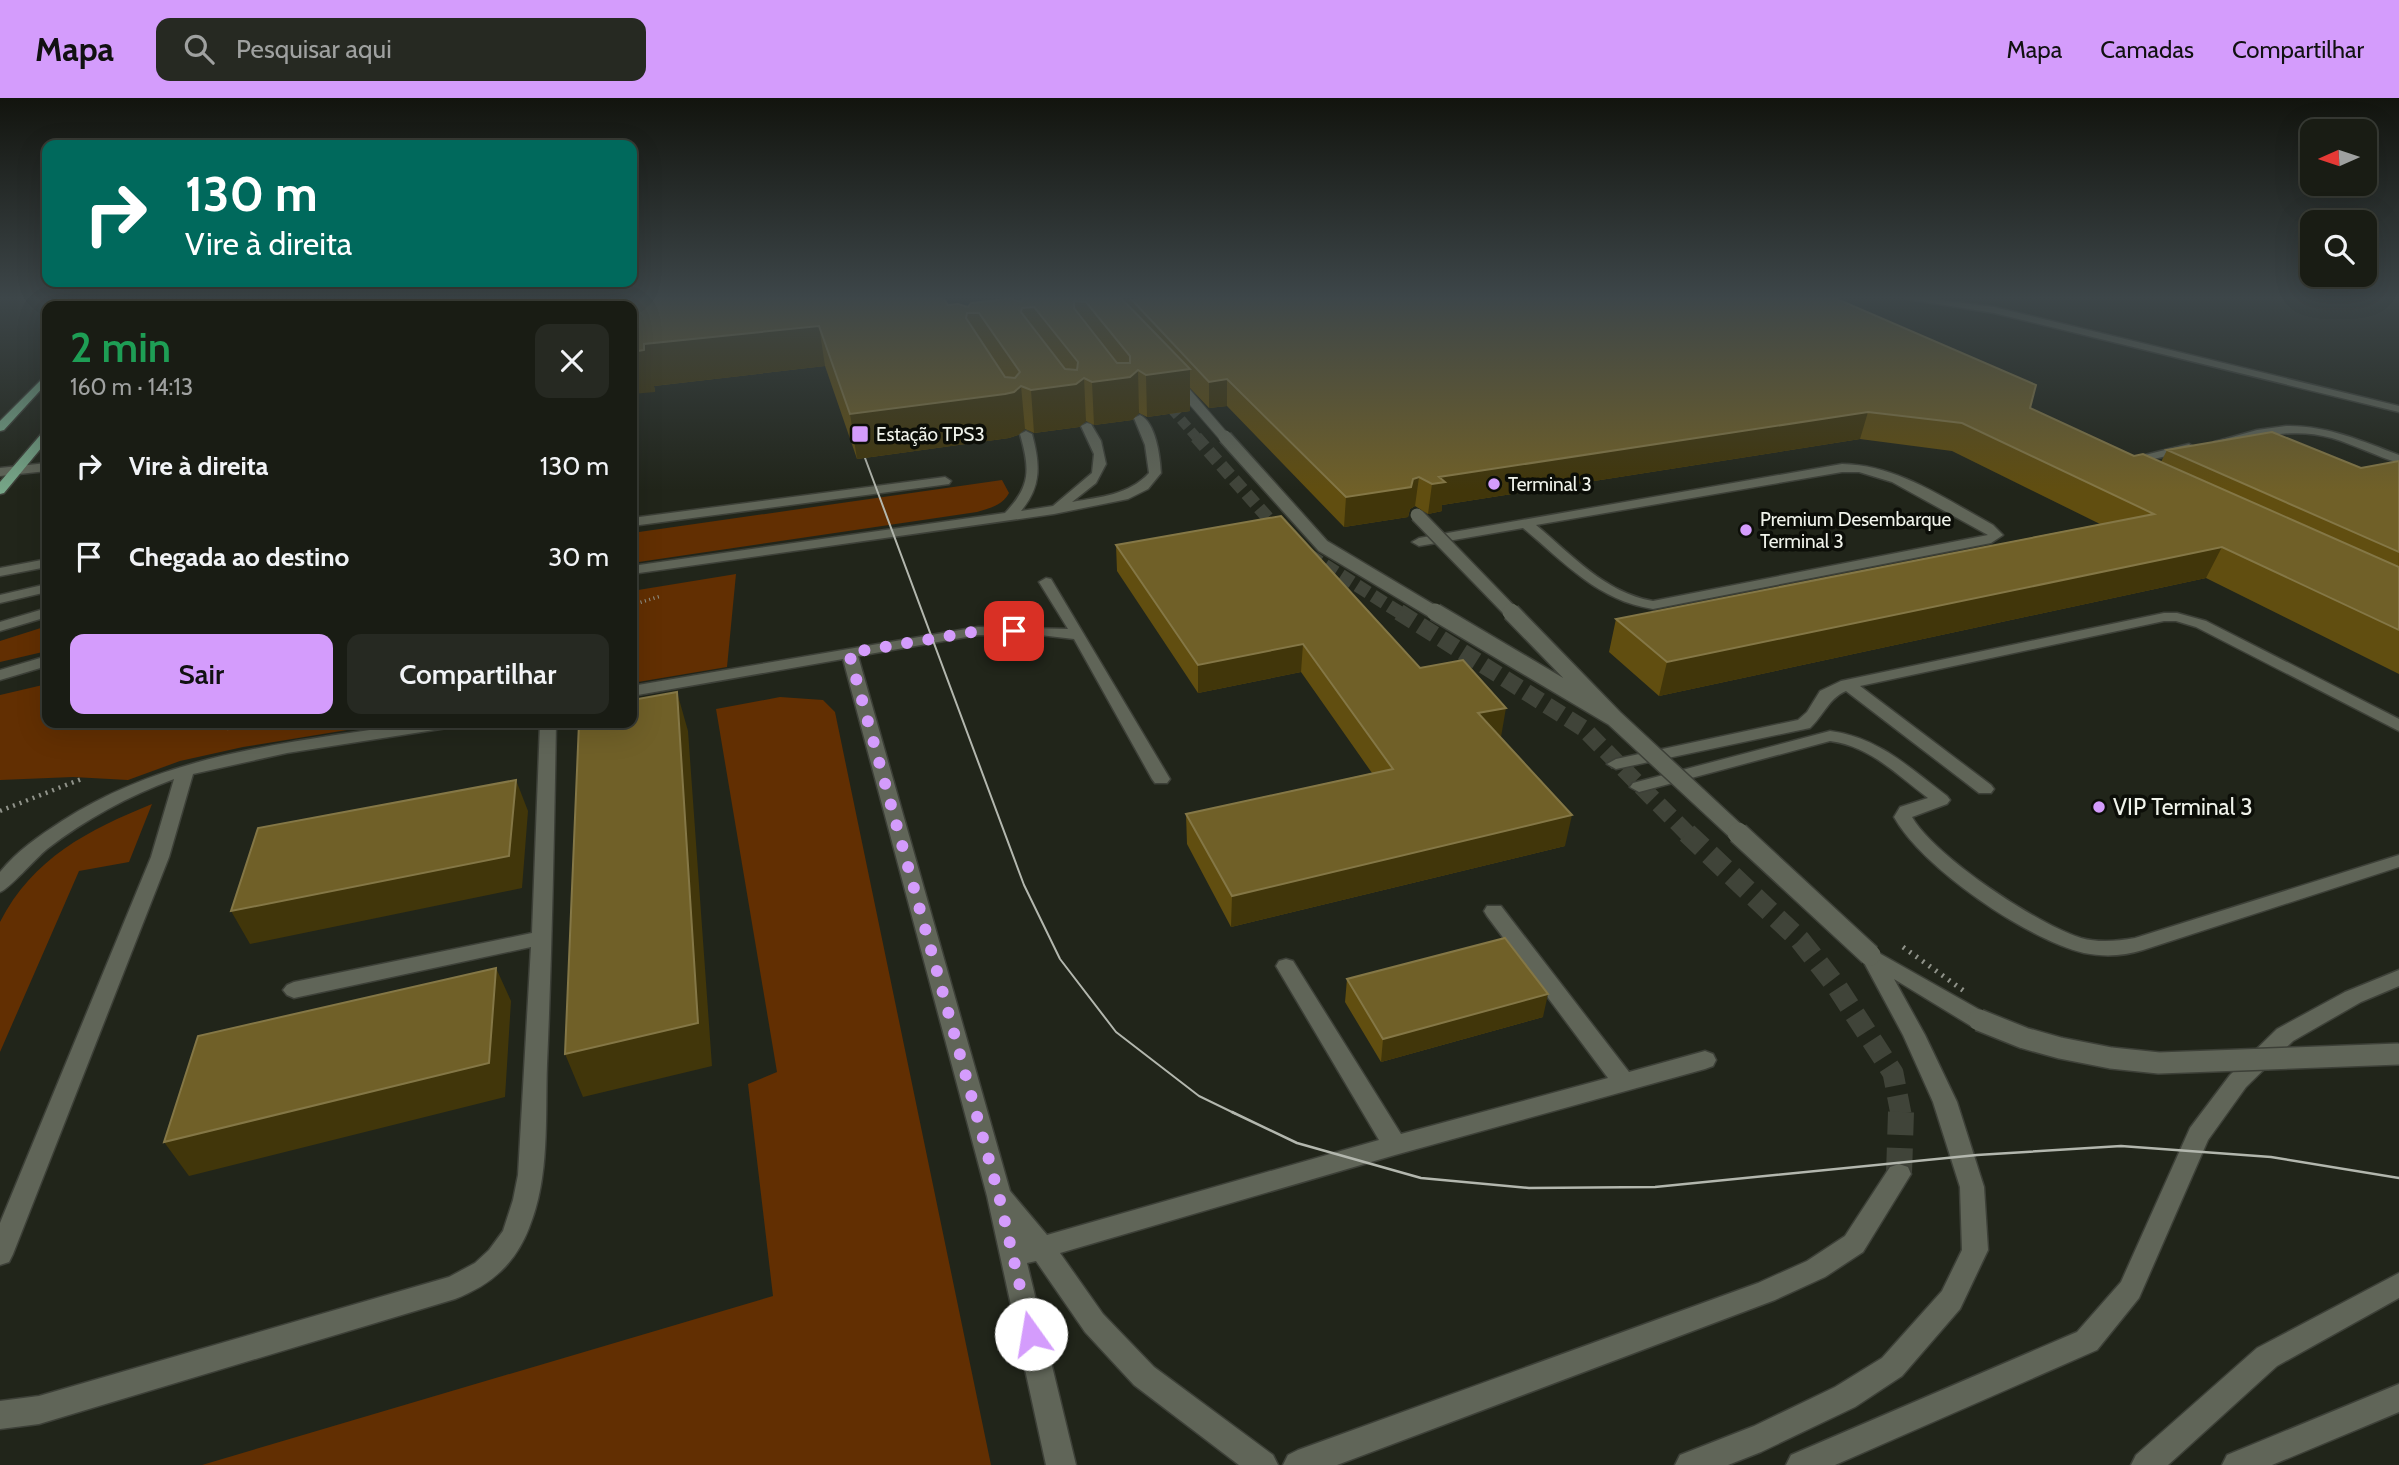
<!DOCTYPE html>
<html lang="pt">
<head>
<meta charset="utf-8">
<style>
  body { margin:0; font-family:Cabin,sans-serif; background:#262922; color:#f1f3f6; height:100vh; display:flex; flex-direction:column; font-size:26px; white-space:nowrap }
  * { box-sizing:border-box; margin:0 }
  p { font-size:23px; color:#9fa1a0 }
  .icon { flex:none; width:38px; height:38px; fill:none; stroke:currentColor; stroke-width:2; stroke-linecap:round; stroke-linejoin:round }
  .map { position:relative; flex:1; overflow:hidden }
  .details { position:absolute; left:42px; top:203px; width:595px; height:427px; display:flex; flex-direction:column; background:#191c14; border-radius:14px; box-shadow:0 7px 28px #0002,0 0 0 2px #373a34 }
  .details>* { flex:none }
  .guide { position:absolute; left:42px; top:42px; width:595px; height:147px; border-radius:14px; box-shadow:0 7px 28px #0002,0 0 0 2px #373a34; background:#00695c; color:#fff; overflow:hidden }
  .needle { width:46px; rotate:267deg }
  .tools { position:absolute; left:2300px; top:21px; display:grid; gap:14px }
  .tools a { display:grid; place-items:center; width:77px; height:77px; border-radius:14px; background:#191c14; box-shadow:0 7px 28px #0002,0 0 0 2px #373a34; font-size:35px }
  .pin { position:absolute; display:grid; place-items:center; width:60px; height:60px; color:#fff; margin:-30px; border-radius:14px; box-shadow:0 4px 10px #0006 }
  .me { position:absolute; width:77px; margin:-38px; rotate:347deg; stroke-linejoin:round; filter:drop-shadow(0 0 5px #0008) }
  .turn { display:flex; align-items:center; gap:24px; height:147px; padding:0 28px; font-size:32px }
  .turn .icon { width:91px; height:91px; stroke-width:2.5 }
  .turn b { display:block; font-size:49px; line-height:60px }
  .round { display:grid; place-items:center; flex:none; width:74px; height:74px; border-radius:14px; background:#262922 }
  .head { display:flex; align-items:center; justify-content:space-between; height:119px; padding:0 28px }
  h1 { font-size:42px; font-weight:600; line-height:52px; color:#1e9e55 }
  .primary-button { display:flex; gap:14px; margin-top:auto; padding:14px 28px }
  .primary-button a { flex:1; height:80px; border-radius:14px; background:#d49cfc; color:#111; font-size:28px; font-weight:600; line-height:80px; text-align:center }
  .primary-button a+a { background:#262922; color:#f1f3f6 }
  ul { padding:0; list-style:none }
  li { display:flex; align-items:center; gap:21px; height:91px; padding:0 28px }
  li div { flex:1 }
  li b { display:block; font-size:26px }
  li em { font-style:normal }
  header { display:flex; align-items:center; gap:42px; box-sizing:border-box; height:98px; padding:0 35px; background:#d49cfc; color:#111 }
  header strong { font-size:33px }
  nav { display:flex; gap:38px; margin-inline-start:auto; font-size:24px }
  .search { width:490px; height:63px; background:#262922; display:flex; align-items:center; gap:18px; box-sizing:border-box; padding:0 24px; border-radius:14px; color:#9fa1a0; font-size:26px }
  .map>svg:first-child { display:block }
  .green { fill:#622f02 }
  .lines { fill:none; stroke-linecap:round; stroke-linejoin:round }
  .minor-tunnel-far4 { stroke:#404439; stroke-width:10; stroke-dasharray:10 5; stroke-linecap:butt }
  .minor-tunnel-far3 { stroke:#404439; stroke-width:13; stroke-dasharray:13 6; stroke-linecap:butt }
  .minor-tunnel-far2 { stroke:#404439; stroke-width:17; stroke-dasharray:17 8; stroke-linecap:butt }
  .minor-tunnel-far1 { stroke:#404439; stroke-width:21; stroke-dasharray:21 10; stroke-linecap:butt }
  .minor-tunnel { stroke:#404439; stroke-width:26; stroke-dasharray:26 13; stroke-linecap:butt }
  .service-casing { stroke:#3d4038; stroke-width:3 }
  .minor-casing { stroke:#3d4038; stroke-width:3 }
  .primary-casing { stroke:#3d4038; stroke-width:3 }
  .path-far1 { stroke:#90938a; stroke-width:3.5; stroke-dasharray:1 3.5; stroke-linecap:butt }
  .path { stroke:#90938a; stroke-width:4.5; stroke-dasharray:2 5; stroke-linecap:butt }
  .service { fill:#606558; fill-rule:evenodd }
  .minor { fill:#606558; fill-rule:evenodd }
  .primary { fill:#76a587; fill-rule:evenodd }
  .tram-far1 { stroke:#b3b7ae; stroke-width:2 }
  .tram { stroke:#b3b7ae; stroke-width:2.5 }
  .minor-bridge-far3-casing { stroke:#3d4038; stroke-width:12; stroke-linecap:butt }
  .minor-bridge-far2-casing { stroke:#3d4038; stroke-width:16; stroke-linecap:butt }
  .minor-bridge-far1-casing { stroke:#3d4038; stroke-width:20; stroke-linecap:butt }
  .minor-bridge-casing { stroke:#3d4038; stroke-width:24; stroke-linecap:butt }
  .path-bridge { stroke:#90938a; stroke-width:5; stroke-dasharray:2 6; stroke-linecap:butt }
  .minor-bridge-far3 { stroke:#606558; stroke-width:10 }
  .minor-bridge-far2 { stroke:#606558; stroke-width:13 }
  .minor-bridge-far1 { stroke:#606558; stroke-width:17 }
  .minor-bridge { stroke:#606558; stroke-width:21 }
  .wall { fill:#614e10 }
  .shaded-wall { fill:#41360a }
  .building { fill:#706028; stroke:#847746; stroke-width:2; fill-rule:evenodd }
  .route { stroke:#d49cfc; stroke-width:12; stroke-dasharray:0 21.6 }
  .poi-dot { fill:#d49cfc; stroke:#0c0e08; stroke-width:2.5 }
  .labels { text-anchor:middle; stroke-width:7; stroke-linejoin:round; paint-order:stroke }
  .far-poi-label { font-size:19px; fill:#f0f3eb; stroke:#0c0e08; text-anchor:start }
  .poi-label { font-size:23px; fill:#f0f3eb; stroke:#0c0e08; text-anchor:start }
</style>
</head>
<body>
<header>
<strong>Mapa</strong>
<div class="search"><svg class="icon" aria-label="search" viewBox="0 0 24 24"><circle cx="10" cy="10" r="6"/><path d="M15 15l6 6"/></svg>Pesquisar aqui</div>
<nav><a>Mapa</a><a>Camadas</a><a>Compartilhar</a></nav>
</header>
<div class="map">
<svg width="2399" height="1367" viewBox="0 0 2399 1367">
  <rect width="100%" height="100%" fill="#21251a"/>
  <path class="green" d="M1002,382L1009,395C1002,408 990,410 977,414L632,465V435Z
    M736,476L727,569L632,585V493Z
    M47,528V553L0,564V543Z
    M47,586V625H390L243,649L180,663L128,682L73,679L0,682V597Z
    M780,599L823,602L835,614L991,1367H202L773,1198L748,986L777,974L716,611Z
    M152,706L129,764L79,773L0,954V824C33,760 88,732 152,706Z"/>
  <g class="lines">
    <path class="minor-tunnel-far4" d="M1161,299L1198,341"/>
    <path class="minor-tunnel-far3" d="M1196,339L1284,438
      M1309,457L1402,516"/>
    <path class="minor-tunnel-far2" d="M1399,514L1583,630L1689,737"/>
    <path class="minor-tunnel-far1" d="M1687,735L1800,842L1837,889L1893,975L1901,1016"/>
    <path class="minor-tunnel" d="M1899,1076L1901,1014"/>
    <defs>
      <path id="service" d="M217,201H227L221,208H212Z
        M1907,201H1932L1994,209L2399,308V314L1994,215Z
        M1140,317C1156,325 1160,358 1161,375L1148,391L1128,401L1054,416L632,476V468L1005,415C1031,388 1030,371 1020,336L1026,333L1032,336C1040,366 1042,388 1021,413L1053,408L1092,375L1094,356L1081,328L1087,325L1091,326L1101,343L1106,366L1096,385L1072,404C1100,399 1129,397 1149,375L1145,347L1134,320Z
        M2286,328C2326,327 2362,343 2399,357V365C2376,358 2355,347 2332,340C2294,329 2258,339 2220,347L2214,344L2257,332Z
        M2189,346L2195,350L2193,352L2127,367L2121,363Z
        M47,365V373L0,378V370Z
        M1842,366C1898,367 1945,401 1993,427L2003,437L1991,445L1653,511C1598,503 1564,464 1523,430L1419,448L1412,444L1419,440ZM1842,374H1859L1892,384L1988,437L1653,503C1605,495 1572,457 1536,427Z
        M945,379L951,383L949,386L632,428V420Z
        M47,461V469L0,478V470Z
        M1046,480L1051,481L1170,681L1167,685H1155L1152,681L1074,541L1040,537H978L858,558L1010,1093L1047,1137L1379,1042L1276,868L1279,863L1286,861L1293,863L1401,1036L1608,980L1487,818L1484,813L1487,808H1501L1629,974L1705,953L1713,956L1716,962L1713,968L1705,971L1395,1057L1060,1155L1103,1216L1154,1269L1273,1357L1278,1367H1239L1134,1287L1085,1234L1036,1163L1027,1165L1076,1367H1046L987,1098L843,561L632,598V588L978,529L1068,531L1039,484Z
        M47,486V494L0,505V497Z
        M47,510V519L0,533V524Z
        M2164,515H2177L2206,523L2399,621V633L2196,529L2176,523H2164L1860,588L1991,687L1994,691L1991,695H1979L1846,593C1828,601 1824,617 1810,630L1616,671L1607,666L1616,661L1798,622L1807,614L1820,593L1841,583Z
        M47,558V568L0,582V572Z
        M418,625H455L447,630L287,655L193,676L169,759L13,1156L9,1164L0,1167V1125L151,759L174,681C128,698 86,721 47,751C36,760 8,792 0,794V774C17,753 39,738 62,723C169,654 294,644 418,625Z
        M540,625H556C554,739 552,852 547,966C545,1020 550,1079 529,1130C515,1166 491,1187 455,1201L39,1326L0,1331V1303L39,1298L449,1179L475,1165L489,1152L503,1133L513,1102L518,1077L531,849L294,900L287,897L283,892L287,887L294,884L532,835Z
        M1830,633C1878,639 1910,670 1947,698L1950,702L1947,706L1912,719C1934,758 2038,827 2081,840C2099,845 2117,843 2135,840L2399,757V769L2143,852C2124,858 2104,859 2084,855C2028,842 1922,770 1894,719L1900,709L1928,700C1897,677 1870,648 1830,643L1639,694L1630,689L1633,685Z
        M2399,872V888L2361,904L2293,943L2246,989L2208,1042L2139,1200L2097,1252L1835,1367H1786L1791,1357L2077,1234L2121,1184L2190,1030L2230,977L2277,931L2345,894Z"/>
      <path id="minor" d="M1870,850L1987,916L1990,922L1987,928L1979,930L1971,928L1894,881L1925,937L1957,1004L1984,1089L1988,1152L1960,1211L1902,1278L1855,1309L1761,1354L1728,1367H1675L1680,1357L1754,1328L1835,1289L1882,1260L1942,1193L1962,1152L1960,1089L1933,1004L1903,937L1860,857L1863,852Z
        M1899,1066L1908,1069L1911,1076L1863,1154L1825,1179L1775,1202L1337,1367H1283L1288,1357L1298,1352L1758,1185L1807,1163L1845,1138L1890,1069Z
        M2399,1175V1200L2277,1268L2168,1367H2131L2136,1357L2257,1250Z
        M2399,1286V1314L2272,1367H2222L2227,1357Z"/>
      <path id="primary" d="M113,201H123L116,208H107Z
        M150,201H160L154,208H145Z
        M47,276V285L4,332L0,333V323Z
        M47,333V343L4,395L0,396V384L43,334Z"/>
    </defs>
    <use href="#service" class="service-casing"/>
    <use href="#minor" class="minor-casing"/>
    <use href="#primary" class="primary-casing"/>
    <path class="path-far1" d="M632,507L661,498"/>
    <path class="path" d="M227,630L245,625
      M0,713L84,680"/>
    <use href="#service" class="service"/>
    <use href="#minor" class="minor"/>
    <use href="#primary" class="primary"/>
    <path class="tram-far1" d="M865,360L1024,787L1060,861L1116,934L1199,998L1236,1016"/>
    <path class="tram" d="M1232,1014L1297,1045L1421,1080L1529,1090L1655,1089L1977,1057L2121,1048L2271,1059L2399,1080"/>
    <defs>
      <path id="minor-bridge-far3" d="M1175,282L1226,341"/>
      <path id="minor-bridge-far2" d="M1225,339L1323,448L1437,516
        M1417,417L1513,516"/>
      <path id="minor-bridge-far1" d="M1435,514L1614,620
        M1511,514L1614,620L1740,737"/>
      <path id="minor-bridge" d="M1738,735L1870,857
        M1979,922L2024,940L2060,950L2111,960L2159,965L2399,956"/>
    </defs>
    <use href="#minor-bridge-far3" class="minor-bridge-far3-casing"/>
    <use href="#minor-bridge-far2" class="minor-bridge-far2-casing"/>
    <use href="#minor-bridge-far1" class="minor-bridge-far1-casing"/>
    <use href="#minor-bridge" class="minor-bridge-casing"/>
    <path class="path-bridge" d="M1903,849L1964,893"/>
    <use href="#minor-bridge-far3" class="minor-bridge-far3"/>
    <use href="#minor-bridge-far2" class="minor-bridge-far2"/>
    <use href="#minor-bridge-far1" class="minor-bridge-far1"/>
    <use href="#minor-bridge" class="minor-bridge"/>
  </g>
  <path class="wall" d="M1122,201L1132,211V210L1124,201H1837L2030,310L2134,358L2161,364L2167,352L2361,370L2399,363V576L2206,480L1659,598L1609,554L1616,521L2100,426L1952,353L1860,341L1442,407V413L1428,416L1415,408L1410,411L1408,419L1344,429L1227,308L1209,310L1190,290V313L1147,319L1139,315L1132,322L1094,327L1086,323L1079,329L1034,335L1025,331L1018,337L1009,340L857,361L825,268L654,288L655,294L348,204L948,207L968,209L1021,204Z
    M1116,447L1420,570L1501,639H1500L1565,748L1231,829L1187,746L1186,716L1372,675L1301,574L1198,595L1117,473Z
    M1347,881L1543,919L1381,964L1345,904Z"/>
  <path class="shaded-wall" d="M819,228L825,268L654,288L655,294L632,296V254L644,246Z
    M1190,271V313L1147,319L1146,277Z
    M1138,272L1139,315L1132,322L1094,327L1092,284Z
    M1084,280L1086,323L1079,329L1034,335L1031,292Z
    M1227,281V308L1209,310V284Z
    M1021,288L1025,331L1018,337L1009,340L857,361L850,316Z
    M1868,314L1860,341L1442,407V413L1428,416L1432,386L1439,379Z
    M1419,379L1415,408L1410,411L1408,419L1344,429L1346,399L1413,381Z
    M2222,449L2206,480L1659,598L1667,564Z
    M1303,546L1301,574L1198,595V567Z
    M677,594L688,633L712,968L583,999L565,956Z
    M1506,610L1501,639L1474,644L1478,615Z
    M516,682L528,713L522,790L250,846L231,813Z
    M1572,717L1565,748L1231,829L1232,798Z
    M496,870L511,903L505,999L189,1078L164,1044Z
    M1548,896L1543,919L1381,964L1383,941Z"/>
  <path class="building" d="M349,201H944L948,207L958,206L968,209L971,205L1007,201H1012L1021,204L1023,201H1122L1190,271L1146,277L1138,272L1130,279L1092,284L1084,280L1076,286L1031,292L1021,288L1014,294L1005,296L850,316L819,228L644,246V252L632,254V208H298L348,204ZM1074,203L1086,204L1130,258V265H1117L1074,210ZM1034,209L1078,264L1077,272L1065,271L1021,214L1022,210ZM967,215H979L1020,274L1015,280L1005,279L966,220Z
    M1144,201H1837L2036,287L2030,310L2134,358L2143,356L2399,469V532L2222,449L1667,564L1616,521L2154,416L1962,325L1868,314L1439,379L1445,384L1432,386L1419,379L1413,381L1411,389L1346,399L1227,281L1209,284L1132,202Z
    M2272,334L2361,370L2399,363V454L2167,352Z
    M1281,418L1420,570L1463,562L1506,610L1478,615L1572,717L1232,798L1186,716L1393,671L1303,546L1198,567L1116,447Z
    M677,594L698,925L565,956L579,625H632V602Z
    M516,682L509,758L231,813L258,730Z
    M1505,840L1548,896L1383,941L1347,881Z
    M496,870L489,965L164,1044L198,938Z"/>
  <linearGradient id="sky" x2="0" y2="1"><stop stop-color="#12140e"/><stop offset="0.51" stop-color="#3d4649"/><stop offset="1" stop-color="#3d4649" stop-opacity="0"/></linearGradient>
  <rect width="2399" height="392" fill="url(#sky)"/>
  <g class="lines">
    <path class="route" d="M1014,533H978L849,555L999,1098L1031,1236"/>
  </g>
  <g class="poi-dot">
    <rect x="851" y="327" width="18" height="18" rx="3.5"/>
    <circle cx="1494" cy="386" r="7"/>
    <circle cx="1746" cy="432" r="7"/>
    <circle cx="2099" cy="709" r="7"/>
  </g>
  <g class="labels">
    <g class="far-poi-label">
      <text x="876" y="343">Estação TPS3</text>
      <text x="1508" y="393">Terminal 3</text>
      <text x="1760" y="428">Premium Desembarque<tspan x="1760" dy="22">Terminal 3</tspan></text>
    </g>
    <g class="poi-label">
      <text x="2113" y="717">VIP Terminal 3</text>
    </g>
  </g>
</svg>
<div class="tools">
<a><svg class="needle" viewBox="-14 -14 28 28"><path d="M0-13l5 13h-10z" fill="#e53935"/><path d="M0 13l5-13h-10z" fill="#9fa1a0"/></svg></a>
<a><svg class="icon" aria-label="search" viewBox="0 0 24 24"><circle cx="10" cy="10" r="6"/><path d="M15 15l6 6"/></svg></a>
</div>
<div class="pin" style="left:1014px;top:533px;background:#d93025"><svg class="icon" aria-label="arrive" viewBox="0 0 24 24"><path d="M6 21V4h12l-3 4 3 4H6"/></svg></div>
<svg class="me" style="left:1031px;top:1236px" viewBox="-20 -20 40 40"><circle r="19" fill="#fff"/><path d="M0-13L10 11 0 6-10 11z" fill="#d49cfc"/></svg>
<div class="guide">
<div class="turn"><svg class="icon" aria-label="right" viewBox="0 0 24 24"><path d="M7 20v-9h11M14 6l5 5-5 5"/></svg><div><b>130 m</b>Vire à direita</div></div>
</div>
<section class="details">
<div class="head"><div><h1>2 min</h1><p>160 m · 14:13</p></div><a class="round"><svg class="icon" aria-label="close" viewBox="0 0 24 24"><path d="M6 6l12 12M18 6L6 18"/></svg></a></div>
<ul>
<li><svg class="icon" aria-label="right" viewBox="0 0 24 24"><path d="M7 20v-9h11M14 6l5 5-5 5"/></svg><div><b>Vire à direita</b></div><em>130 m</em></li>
<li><svg class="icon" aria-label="arrive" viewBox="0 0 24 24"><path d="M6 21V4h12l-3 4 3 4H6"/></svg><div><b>Chegada ao destino</b></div><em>30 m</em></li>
</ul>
<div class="primary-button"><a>Sair</a><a>Compartilhar</a></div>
</section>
</div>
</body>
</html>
